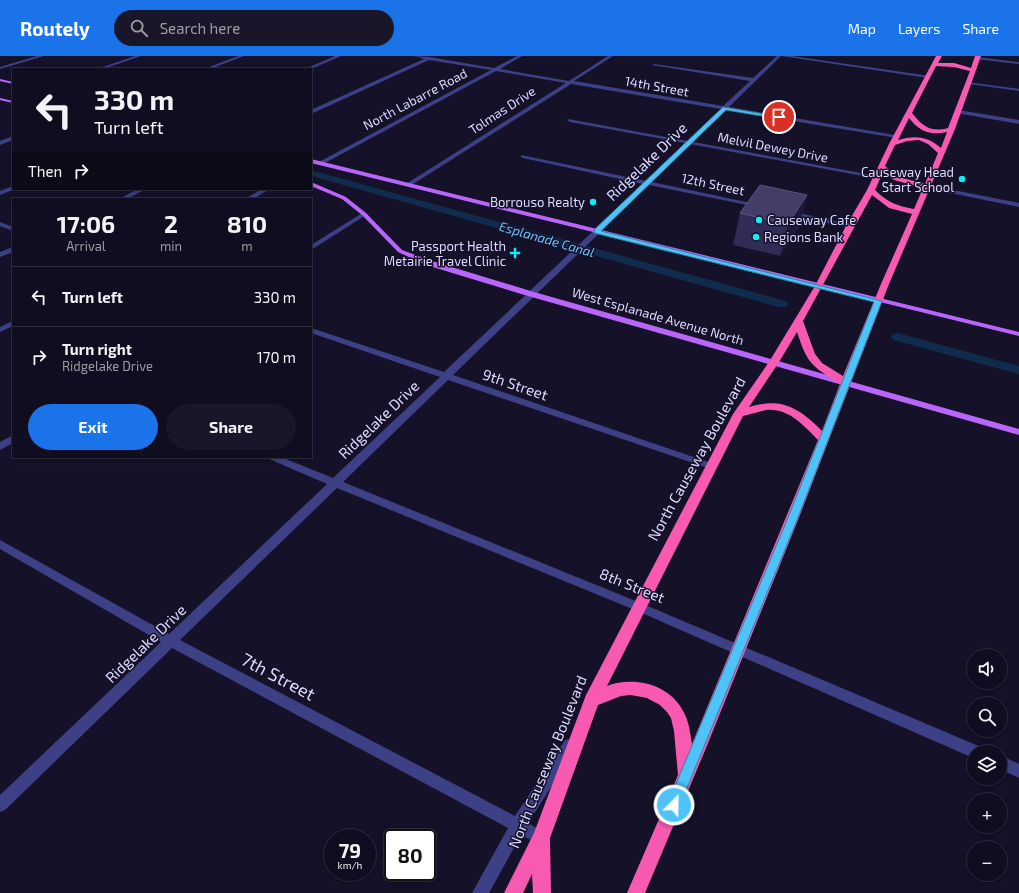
<!DOCTYPE html>
<html lang="en">
<head>
<meta charset="utf-8">
<style>
  body { margin:0; font-family:"Exo 2",sans-serif; background:#181628; color:#f1f3f6; height:100vh; display:flex; flex-direction:column; font-size:15px; white-space:nowrap }
  * { box-sizing:border-box; margin:0 }
  p { font-size:13px; color:#9b9ca4 }
  .icon { flex:none; width:22px; height:22px; fill:none; stroke:currentColor; stroke-width:2; stroke-linecap:round; stroke-linejoin:round }
  .map { position:relative; flex:1; overflow:hidden }
  .sheet { position:absolute; left:12px; top:142px; width:300px; height:260px; display:flex; flex-direction:column; background:#0f0d1f; border-radius:0px; box-shadow:0 2px 6px #0003,0 0 0 1px #2f2d3d }
  .sheet>* { flex:none }
  .hud { position:absolute; left:12px; top:12px; width:300px; height:122px; border-radius:0px; box-shadow:0 2px 6px #0003,0 0 0 1px #2f2d3d; background:#0f0d1f; color:#f1f3f6; overflow:hidden }
  .buttons { position:absolute; left:967px; top:593px; display:grid; gap:8px }
  .buttons a { display:grid; place-items:center; width:40px; height:40px; border-radius:50%; background:#0f0d1f; box-shadow:0 2px 6px #0003,0 0 0 1px #2f2d3d; font-size:20px }
  .speed { position:absolute; left:324px; top:773px; display:flex; gap:8px; font-size:20px; font-weight:700; text-align:center }
  .speed>* { display:grid; place-content:center; width:52px; height:52px; border-radius:50%; background:#0f0d1f; box-shadow:0 2px 6px #0003,0 0 0 1px #2f2d3d; line-height:1 }
  .speed small { font-size:10px; font-weight:400 }
  .speed .limit { border:2px solid #111; border-radius:6px; background:#fff; color:#111 }
  .pin { position:absolute; display:grid; place-items:center; width:34px; height:34px; color:#fff; margin:-17px; border:2px solid #fff; border-radius:50%; box-shadow:0 1px 4px #0007 }
  .me { position:absolute; width:44px; margin:-22px; rotate:23deg; stroke-linejoin:round; filter:drop-shadow(0 0 3px #0008) }
  .turn { display:flex; align-items:center; gap:14px; height:84px; padding:0 16px; font-size:18px }
  .turn .icon { width:52px; height:52px; stroke-width:2.5 }
  .turn b { display:block; font-size:28px; line-height:34px }
  .then { display:flex; align-items:center; height:38px; padding:0 16px; background:#0003; gap:8px; font-size:15px }
  .eta { display:flex; justify-content:space-evenly; align-items:center; height:68px; text-align:center }
  .eta b { font-size:24px; font-weight:700; line-height:28px }
  .primary-button { display:flex; gap:8px; margin-top:auto; padding:8px 16px }
  .primary-button a { flex:1; height:46px; border-radius:24px; background:#1a73e8; color:#fff; font-size:16px; font-weight:700; line-height:46px; text-align:center }
  .primary-button a+a { background:#181628; color:#f1f3f6 }
  ul { padding:0; list-style:none }
  li { display:flex; align-items:center; gap:12px; height:60px; padding:0 16px; border-top:1px solid #2f2d3d }
  li div { flex:1 }
  li b { display:block; font-size:15px }
  li em { font-style:normal }
  header { display:flex; align-items:center; gap:24px; box-sizing:border-box; height:56px; padding:0 20px; background:#1a73e8; color:#fff }
  header strong { font-size:19px }
  nav { display:flex; gap:22px; margin-inline-start:auto; font-size:14px }
  .search { width:280px; height:36px; background:#181628; display:flex; align-items:center; gap:10px; box-sizing:border-box; padding:0 14px; border-radius:22px; color:#9b9ca4; font-size:15px }
  .map>svg:first-child { display:block }
  .lines { fill:none; stroke-linecap:round; stroke-linejoin:round }
  .canal { fill:#112b4d; fill-rule:evenodd }
  .minor { fill:#3e4086; fill-rule:evenodd }
  .major { fill:#b965fa; fill-rule:evenodd }
  .highway { fill:#f95ab1; fill-rule:evenodd }
  .wall { fill:#312b56 }
  .shaded-wall { fill:#1e193c }
  .building { fill:#433e68; stroke:#5b567f }
  .route { fill:#4fc3f7; stroke:#337fa1 }
  .poi-dot { fill:#0deef7; stroke:#141129; stroke-width:1.5 }
  .labels { text-anchor:middle; stroke-width:3; stroke-linejoin:round; paint-order:stroke }
  .far-street-label { font-size:13px; fill:#dcdafe; stroke:#141129 }
  .far-poi-label { font-size:13px; fill:#dcdafe; stroke:#141129; text-anchor:end }
  .far-water-label { font-size:13px; font-style:italic; fill:#6cc1fa; stroke:#141129 }
  .street-label { font-size:15px; fill:#dcdafe; stroke:#141129 }
  .near-street-label { font-size:18px; fill:#dcdafe; stroke:#141129 }
</style>
</head>
<body>
<header>
<strong>Routely</strong>
<div class="search"><svg class="icon" aria-label="search" viewBox="0 0 24 24"><circle cx="10" cy="10" r="6"/><path d="M15 15l6 6"/></svg>Search here</div>
<nav><a>Map</a><a>Layers</a><a>Share</a></nav>
</header>
<div class="map">
<svg width="1019" height="837" viewBox="0 0 1019 837">
  <rect width="100%" height="100%" fill="#141129"/>
  <g class="lines">
    <path class="canal" d="M311,114L786,245L788,248L786,251H778L311,120Z
      M898,277L1019,310V318L893,284L891,281L893,278Z"/>
    <path class="minor" d="M37,0H44L0,13V11Z
      M135,0H141L103,13H97Z
      M238,0H244L210,13H204Z
      M335,0H341L311,13H305Z
      M414,0L429,1L494,12L517,0H522L500,13L569,25L608,0H613L574,25L723,50L750,25L652,9L654,8L753,22L777,0H792L930,20L928,22L781,0L729,51L895,79L897,80V82L726,54L693,86L877,120L880,122L879,123L690,88L652,126L760,149L762,150V152L649,129L453,319L714,408L716,410L714,412H708L448,324L343,426L643,548L981,691L983,696H974V702L971,701L635,554L337,432L180,584L515,760L565,684L570,683L575,684L577,689L575,694L528,767L546,777L548,782L546,787L541,789L521,779L489,837H472L508,772L172,592L5,754L0,756V739L161,586L0,493V484L169,578L327,428L269,403L267,401H281L333,422L440,321L311,277V272L444,316L643,128L523,102L521,101V99L646,125L685,87L570,66L567,64L568,63L688,85L721,53L571,28L410,130H406V128L566,27L496,15L323,108H319V106L491,14L429,4L311,58V54L424,3Z
      M977,1L1019,6V8L975,3Z
      M967,26L1019,33V35L969,28Z
      M958,54L1019,64V68L956,57L955,56Z
      M13,80V84L0,89V85Z
      M928,129L1019,147V151L926,132V130Z
      M13,130V133H15L0,139V135Z
      M138,133H146L127,143H119Z
      M262,133H270L253,143H245Z
      M789,155L850,168L853,170L850,172L787,158L786,157Z
      M364,156L367,158L366,159L311,194V189Z
      M0,166L13,171V175L0,170Z
      M13,191V196L0,201V196Z
      M13,265V270L0,276V271Z
      M13,379V387L0,394V386Z
      M1000,699L1019,708V722L1000,713Z"/>
    <path class="major" d="M0,23L13,26V28L0,25Z
      M0,42L13,45V47L0,44Z
      M311,103L1019,276V280L311,107Z
      M311,126L346,141L366,157L402,194L432,205L534,236L1019,373V379L528,240L426,209L398,196L362,159L342,143L311,130Z"/>
    <path class="highway" d="M936,0H942L938,7H954L971,12L975,0H981L955,73L889,228L798,464L706,692L645,837H627L678,719L674,675L671,662L667,656L660,649L647,642L631,639L621,640L598,649L550,782L551,837H533L532,818L523,837H504L534,777L586,639L733,358L769,306L815,230L846,170L867,134L889,88ZM936,10L954,11L970,15L948,72C931,77 922,70 912,57ZM909,62C919,75 930,80 947,76L941,92C928,80 914,79 898,84ZM919,84L928,88L938,97L925,128L899,121L885,110L895,89L907,85ZM883,116L894,124L923,132L914,153C897,150 887,146 875,134ZM872,139L889,152L912,158L881,228L843,320L822,307L815,298L803,265ZM797,276C808,309 811,309 840,328L822,375C799,352 782,341 749,351L779,306ZM766,354C789,352 803,369 818,384L692,688C690,676 689,665 683,655C669,628 634,620 607,630L743,360Z"/>
  </g>
  <path class="wall" d="M807,139L799,171L780,200L733,189L740,157Z"/>
  <path class="shaded-wall" d="M807,139L799,171L780,200L788,168Z"/>
  <path class="building" d="M760,129L807,139L788,168L740,157Z"/>
  <path class="route" d="M723,51L782,61L779,63L726,54L601,175L882,245L797,464L678,754L674,756L669,754L667,749L787,464L874,246L594,177V174Z"/>
  <g class="poi-dot">
    <circle cx="962" cy="123" r="4"/>
    <circle cx="593" cy="146" r="4"/>
    <circle cx="759" cy="164" r="4"/>
    <circle cx="756" cy="181" r="4"/>
    <path d="M513 191h4v4h4v4h-4v4h-4v-4h-4v-4h4z"/>
  </g>
  <g class="labels">
    <g class="far-street-label">
      <text transform="translate(657 30) rotate(10)" y="5">14th Street</text>
      <text transform="translate(415 43) rotate(-28)" y="5">North Labarre Road</text>
      <text transform="translate(502 54) rotate(-33)" y="5">Tolmas Drive</text>
      <text transform="translate(773 91) rotate(11)" y="5">Melvil Dewey Drive</text>
      <text transform="translate(713 128) rotate(12)" y="5">12th Street</text>
      <text transform="translate(658 260) rotate(16)" y="5">West Esplanade Avenue North</text>
    </g>
    <g class="far-poi-label">
      <text x="954" y="121">Causeway Head<tspan x="954" dy="15">Start School</tspan></text>
      <text x="585" y="151">Borrouso Realty</text>
      <text x="767" y="169" text-anchor="start">Causeway Cafe</text>
      <text x="764" y="186" text-anchor="start">Regions Bank</text>
      <text x="506" y="195">Passport Health<tspan x="506" dy="15">Metairie Travel Clinic</tspan></text>
    </g>
    <g class="far-water-label">
      <text transform="translate(547 183) rotate(16)" y="5">Esplanade Canal</text>
    </g>
    <g class="street-label">
      <text transform="translate(647 106) rotate(-44)" y="5">Ridgelake Drive</text>
      <text transform="translate(515 329) rotate(19)" y="5">9th Street</text>
      <text transform="translate(379 364) rotate(-44)" y="5">Ridgelake Drive</text>
      <text transform="translate(697 403) rotate(-61)" y="5">North Causeway Boulevard</text>
      <text transform="translate(632 530) rotate(22)" y="5">8th Street</text>
      <text transform="translate(146 588) rotate(-44)" y="5">Ridgelake Drive</text>
      <text transform="translate(548 706) rotate(-68)" y="5">North Causeway Boulevard</text>
    </g>
    <g class="near-street-label">
      <text transform="translate(278 621) rotate(28)" y="6">7th Street</text>
    </g>
  </g>
</svg>
<div class="buttons">
<a><svg class="icon" aria-label="sound" viewBox="0 0 24 24"><path d="M4 9h4l5-4v14l-5-4H4zM17 9q2 3 0 6"/></svg></a>
<a><svg class="icon" aria-label="search" viewBox="0 0 24 24"><circle cx="10" cy="10" r="6"/><path d="M15 15l6 6"/></svg></a>
<a><svg class="icon" aria-label="layers" viewBox="0 0 24 24"><path d="M12 4l9 5-9 5-9-5zM3 14l9 5 9-5"/></svg></a>
<a>+</a>
<a>−</a>
</div>
<div class="speed"><div>79<small>km/h</small></div><div class="limit">80</div></div>
<div class="pin" style="left:779px;top:61px;background:#d93025"><svg class="icon" aria-label="arrive" viewBox="0 0 24 24"><path d="M6 21V4h12l-3 4 3 4H6"/></svg></div>
<svg class="me" style="left:674px;top:749px" viewBox="-20 -20 40 40"><circle r="17" fill="#4fc3f7" stroke="#fff" stroke-width="3"/><path d="M0-11L8 9 0 5-8 9z" fill="#fff"/></svg>
<div class="hud">
<div class="turn"><svg class="icon" aria-label="left" viewBox="0 0 24 24"><path d="M17 20v-9H6M10 6l-5 5 5 5"/></svg><div><b>330 m</b>Turn left</div></div>
<div class="then">Then<svg class="icon" aria-label="right" viewBox="0 0 24 24"><path d="M7 20v-9h11M14 6l5 5-5 5"/></svg></div>
</div>
<section class="sheet">
<div class="eta">
<div><b>17:06</b><p>Arrival</p></div>
<div><b>2</b><p>min</p></div>
<div><b>810</b><p>m</p></div>
</div>
<ul>
<li><svg class="icon" aria-label="left" viewBox="0 0 24 24"><path d="M17 20v-9H6M10 6l-5 5 5 5"/></svg><div><b>Turn left</b></div><em>330 m</em></li>
<li><svg class="icon" aria-label="right" viewBox="0 0 24 24"><path d="M7 20v-9h11M14 6l5 5-5 5"/></svg><div><b>Turn right</b><p>Ridgelake Drive</p></div><em>170 m</em></li>
</ul>
<div class="primary-button"><a>Exit</a><a>Share</a></div>
</section>
</div>
</body>
</html>
